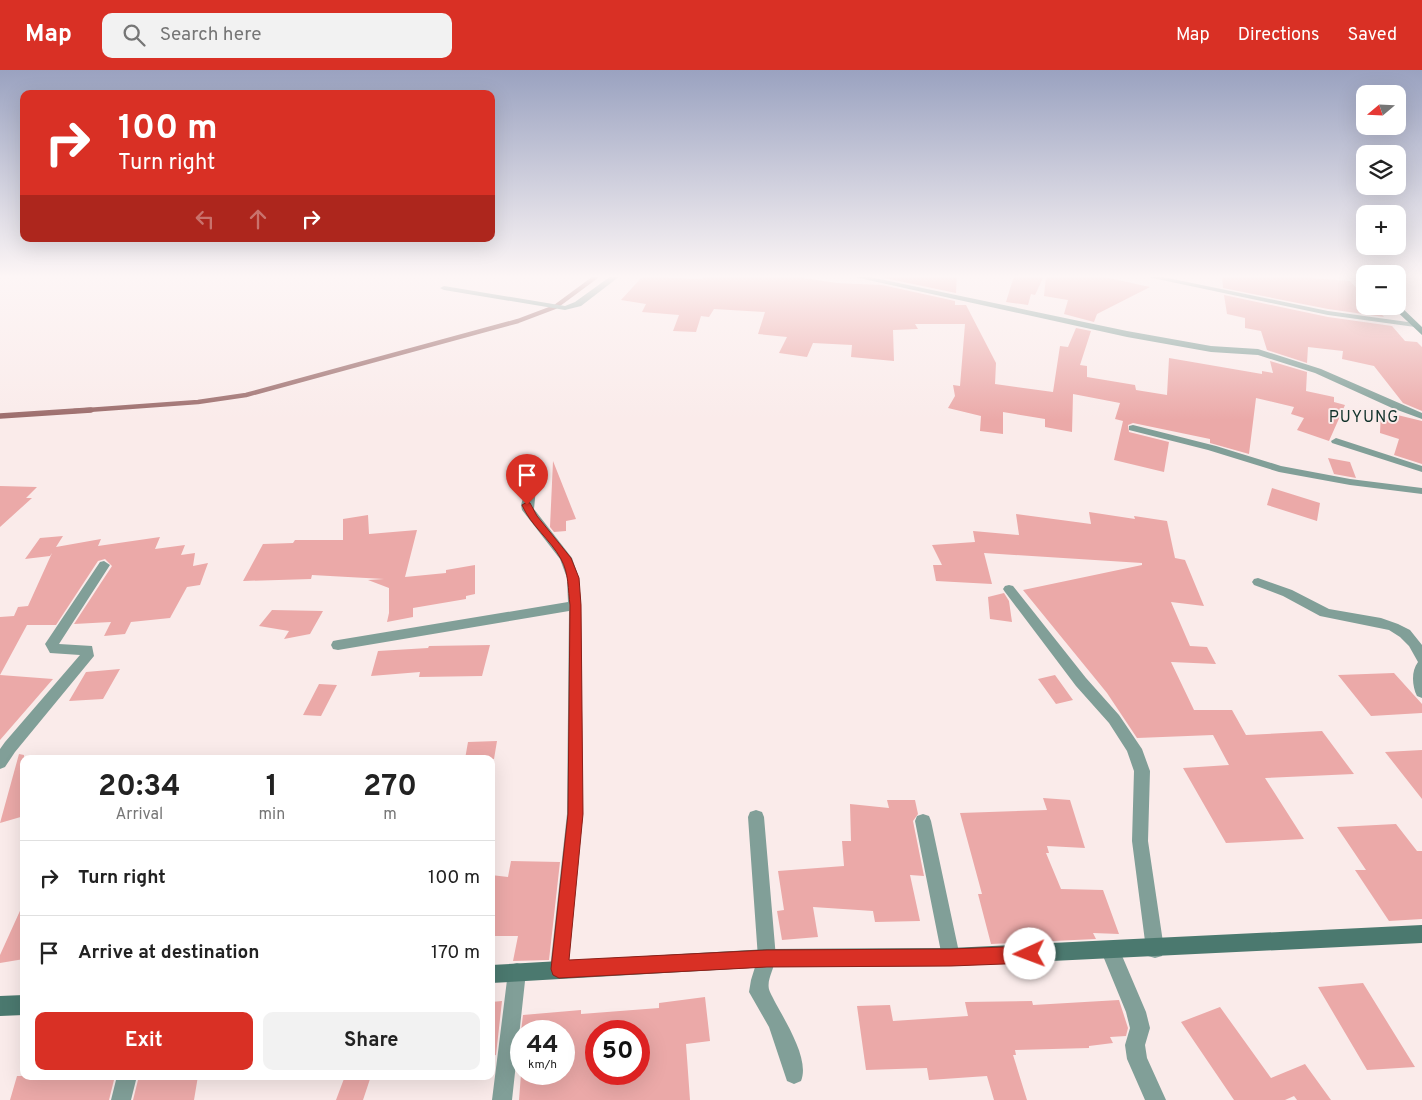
<!DOCTYPE html>
<html lang="en">
<head>
<meta charset="utf-8">
<style>
  body { margin:0; font-family:Overpass,sans-serif; background:#f2f2f2; color:#222; height:100vh; display:flex; flex-direction:column; font-size:19px; white-space:nowrap }
  * { box-sizing:border-box; margin:0 }
  p { font-size:16px; color:#767676 }
  .icon { flex:none; width:28px; height:28px; fill:none; stroke:currentColor; stroke-width:2; stroke-linecap:round; stroke-linejoin:round }
  .map { position:relative; flex:1; overflow:hidden }
  .sheet { position:absolute; left:20px; top:685px; width:475px; height:325px; display:flex; flex-direction:column; background:#fff; border-radius:10px; box-shadow:0 5px 20px #0002 }
  .sheet>* { flex:none }
  .top-card { position:absolute; left:20px; top:20px; width:475px; height:152px; border-radius:10px; box-shadow:0 5px 20px #0002; background:#d93025; color:#fff; overflow:hidden }
  .needle { width:32px; rotate:251deg }
  .buttons { position:absolute; left:1356px; top:15px; display:grid; gap:10px }
  .buttons a { display:grid; place-items:center; width:50px; height:50px; border-radius:10px; background:#fff; box-shadow:0 5px 20px #0002; font-size:25px }
  .speed { position:absolute; left:510px; top:950px; display:flex; gap:10px; font-size:25px; font-weight:700; text-align:center }
  .speed>* { display:grid; place-content:center; width:65px; height:65px; border-radius:50%; background:#fff; box-shadow:0 5px 20px #0002; line-height:1 }
  .speed small { font-size:12px; font-weight:400 }
  .speed .limit { border:8px solid #d22; background:#fff; color:#111 }
  .pin { position:absolute; display:grid; place-items:center; width:42px; height:42px; color:#fff; margin:-51px -21px; border-radius:50% 50% 50% 0; rotate:-45deg; box-shadow:0 0 5px #0007 }
  .pin .icon { rotate:45deg }
  .me { position:absolute; width:55px; margin:-28px; rotate:268deg; stroke-linejoin:round; filter:drop-shadow(0 0 4px #0008) }
  .turn { display:flex; align-items:center; gap:18px; height:105px; padding:0 15px; font-size:22px }
  .turn .icon { width:65px; height:65px; stroke-width:2.5 }
  .turn b { display:block; font-size:35px; line-height:42px }
  .lanes { display:flex; align-items:center; height:48px; padding:0 15px; background:#0003; justify-content:center; gap:25px; direction:ltr }
  .lanes .off { opacity:.35 }
  .eta { display:flex; justify-content:space-evenly; align-items:center; height:85px; text-align:center }
  .eta b { font-size:30px; font-weight:700; line-height:35px }
  .cta { display:flex; gap:10px; margin-top:auto; padding:10px 15px }
  .cta a { flex:1; height:58px; border-radius:10px; background:#d93025; color:#fff; font-size:20px; font-weight:700; line-height:58px; text-align:center }
  .cta a+a { background:#f2f2f2; color:#222 }
  ul { padding:0; list-style:none }
  li { display:flex; align-items:center; gap:15px; height:75px; padding:0 15px; border-top:1px solid #e0e0e0 }
  li div { flex:1 }
  li b { display:block; font-size:19px }
  li em { font-style:normal }
  header { display:flex; align-items:center; gap:30px; box-sizing:border-box; height:70px; padding:0 25px; background:#d93025; color:#fff }
  header strong { font-size:24px }
  nav { display:flex; gap:28px; margin-inline-start:auto; font-size:18px }
  .search { width:350px; height:45px; background:#f2f2f2; display:flex; align-items:center; gap:12px; box-sizing:border-box; padding:0 18px; border-radius:10px; color:#767676; font-size:19px }
  .map>svg:first-child { display:block }
  .lines { fill:none; stroke-linecap:round; stroke-linejoin:round }
  .stream-far1 { stroke:#9b6b6a; stroke-width:4.5 }
  .stream { stroke:#9b6b6a; stroke-width:5.5 }
  .building { fill:#eba9a8; fill-rule:evenodd }
  .service { fill:#819f98; fill-rule:evenodd }
  .minor { fill:#819f98; fill-rule:evenodd }
  .secondary { fill:#4b796f; fill-rule:evenodd }
  .primary { fill:#1e5e52; fill-rule:evenodd }
  .route { fill:#d93025; stroke:#8d1f18 }
  .labels { text-anchor:middle; stroke-width:4; stroke-linejoin:round; paint-order:stroke }
  .far-quarter-label { font-size:16px; letter-spacing:1px; fill:#10312a; stroke:#faebea }
</style>
</head>
<body>
<header>
<strong>Map</strong>
<div class="search"><svg class="icon" aria-label="search" viewBox="0 0 24 24"><circle cx="10" cy="10" r="6"/><path d="M15 15l6 6"/></svg>Search here</div>
<nav><a>Map</a><a>Directions</a><a>Saved</a></nav>
</header>
<div class="map">
<svg width="1422" height="1030" viewBox="0 0 1422 1030">
  <rect width="100%" height="100%" fill="#faebea"/>
  <g class="lines">
    <path class="stream-far1" d="M74,341L198,332L246,325L518,251L555,237L597,206"/>
    <path class="stream" d="M0,346L91,340"/>
  </g>
  <path class="building" d="M643,206L702,209L703,206H804V208L837,213L882,215L955,231V235H966L996,293L995,314L1053,322L1060,276L1068,277L1076,258L1091,261L1080,295L1087,296V307L1135,315L1136,320L1167,325L1169,288L1262,304V301L1273,303L1270,291L1307,302L1306,321L1334,327V332L1345,335L1329,371L1297,360L1304,348L1291,344L1294,337L1256,328L1249,384L1210,373V369L1133,353L1128,355L1129,362L1169,372L1164,402L1114,390L1123,351L1115,349L1120,333L1073,324L1072,362L1045,357V349L1003,342V364L980,361L981,346L948,338L955,326L953,315L960,316L965,254H915L918,259L893,260L894,291L851,287L852,275L813,273L807,287L779,283L787,267L758,264L765,242L714,239L709,247L701,246L696,262L673,261L679,245L642,242L646,234L621,230Z
    M885,206H957L956,223L884,208Z
    M1014,206H1044L1035,225L1031,224L1028,235L1006,232Z
    M1046,206H1100L1150,217L1097,244L1094,252L1064,244L1068,230L1044,226Z
    M1222,206H1313V208L1350,211L1365,227V236H1374L1384,247L1328,239L1223,218Z
    M1224,225L1328,247L1392,256L1405,271L1417,272L1422,277V341L1403,333L1374,296L1342,289L1343,281L1308,277L1307,293L1267,280L1261,261L1245,258V248L1227,244Z
    M1381,341L1422,351V394L1394,385L1399,369L1380,363Z
    M1328,388L1350,392L1356,408L1334,404Z
    M553,391L576,449L566,451V461L554,462L550,457Z
    M0,416L37,417L26,428H32L0,457Z
    M1272,418L1320,433L1317,451L1267,435Z
    M1089,442L1135,449L1134,446L1167,451L1175,488L1185,490L1204,536L1171,532L1190,576L1207,577L1216,594L1171,592L1194,640H1232L1246,665L1322,661L1354,704L1265,708L1304,769L1226,773L1183,698L1229,695L1213,665L1137,668L1107,623L1023,520L1142,495V493L984,483L992,514L936,511L933,495H942L932,475L975,472L973,461L1019,465L1016,444L1091,454Z
    M368,445L369,464L417,460L405,507L446,503V500L475,495V524L466,526V529L413,538V547L387,552L389,543V518L368,510L384,509L312,505L311,509L243,511L263,474L293,473L295,470H343V449Z
    M63,466L56,477L101,469L98,476L160,467L155,479L185,475L181,485L195,483L193,496L208,493L200,515L187,517L170,548L131,552L125,564L104,566L111,552L74,554L112,496L105,489L98,491L56,555H27L0,605L53,609L0,670V547L14,546L18,537L28,536L52,483L50,486L25,489L40,468Z
    M1004,523L1009,531L1012,552L990,549L988,527Z
    M272,540L323,541L310,564L284,569L289,561L259,556Z
    M490,575L482,606L419,607L420,602L371,606L378,581L428,578L429,576Z
    M120,599L103,629L69,631L86,602Z
    M1394,603L1422,634V643L1371,646L1338,605Z
    M1055,605L1073,630L1056,634L1038,609Z
    M319,614L337,615L321,646L303,645Z
    M497,671L494,689H465L468,672Z
    M1422,680V729L1385,682Z
    M19,684L24,685V746L0,753Z
    M1043,728L1070,730L1085,778L1047,776L1049,783H1046L1061,819L1103,820L1119,864L1093,863L1096,869L991,874L978,824H982L960,743L1047,740Z
    M887,730H915L918,744L913,751L924,806L910,805L920,851L875,852L873,841L813,837L818,867L782,870L777,841L784,840L778,801L844,796L842,771H851L850,734L889,738Z
    M1396,754L1417,781H1422V849L1389,851L1355,800H1366L1337,757Z
    M511,791L560,792L549,890L513,891L518,866H491V805L508,807Z
    M24,832V889L0,893V885Z
    M1363,913L1415,997L1367,1000L1318,917Z
    M705,927L710,971L686,974L690,1030H519L521,1004H564V961H521L523,945L581,940V944L659,938V933ZM596,961H639V1004H596Z
    M1119,930L1128,958L1126,966L1110,967L1113,973L1089,976V978L1015,980L1016,985H1013L1027,1030H994L987,1006L929,1010L927,998L866,1000L857,936L890,935L893,951L968,946L965,932L1032,931L1033,935Z
    M502,931L496,985L491,986V932Z
    M1220,937L1271,1008L1305,994L1331,1030H1297L1294,1026L1285,1030H1234L1181,952Z
    M17,1006H115L109,1030H10Z
    M139,1006H198L194,1030H133Z
    M345,1006H371L363,1030H336Z"/>
  <g class="lines">
    <path class="service" d="M767,879L774,881C779,895 764,909 770,922C780,944 811,987 801,1011L794,1014L787,1011L769,957L749,922L751,910L760,881Z"/>
    <path class="minor" d="M611,206H620L581,236L565,240L444,220L440,218L444,216L565,236L575,232Z
      M850,206H865L1127,261L1211,276L1258,279L1321,299L1422,343V349L1392,338L1315,303L1258,285L1211,282L1127,267Z
      M1143,206H1158L1328,241L1415,253L1419,255L1415,257L1328,245Z
      M1133,355L1216,376L1281,396L1350,409L1422,418V424L1350,415L1279,402L1208,380L1129,360V356Z
      M1336,368L1422,396V402L1332,373L1331,371Z
      M531,415L536,418L534,439L572,488L579,508L581,535L583,744L568,899L566,906L559,908L552,906L550,899L567,744L569,541L338,580L333,579L331,575L333,571L338,570L568,532L567,508L560,489L522,440L521,435L526,418Z
      M104,491L110,495L59,574L92,576L94,586L15,682L5,697L0,699V679L5,672L80,585L50,583L45,574L100,492Z
      M1258,508L1292,520L1329,539L1381,548L1398,554L1410,560L1422,575V628L1417,626C1412,616 1411,601 1418,592L1409,576L1400,567L1389,560L1320,546L1283,526L1254,515L1252,512L1254,509Z
      M1009,515L1013,516L1086,608L1119,645L1142,679L1150,701L1148,771L1164,879L1162,886L1155,888L1148,886L1146,879L1132,771L1134,701L1127,681L1109,653L1076,616L1005,522L1003,519L1005,516Z
      M756,740L762,742L764,747L776,888L774,895L767,897L760,895L758,888L748,747L750,742Z
      M923,744L929,746L931,751L960,887L958,894L951,896L944,894L942,887L915,751L917,746Z
      M1110,872L1117,874L1146,942L1150,958L1145,975L1147,988L1166,1030H1145L1127,989L1125,975L1130,958L1126,942L1101,881L1103,874Z
      M517,893L524,895L526,902L512,1030H492L508,902L510,895Z
      M117,1006H137L131,1030H111Z"/>
    <path class="secondary" d="M1422,855V873L951,896L767,897L491,913V895L767,879L951,878Z
      M24,925V945L0,946V926Z"/>
    <path class="primary" d="M1398,234L1422,257V265L1391,236H1398Z"/>
  </g>
  <linearGradient id="sky" x2="0" y2="1"><stop stop-color="#9aa2c0"/><stop offset="0.59" stop-color="#fdf6f6"/><stop offset="1" stop-color="#fdf6f6" stop-opacity="0"/></linearGradient>
  <rect width="1422" height="350" fill="url(#sky)"/>
  <path class="route" d="M527,432L530,433L537,446L571,488L579,508L581,535L583,744L569,890L767,880L951,879L1030,876L1036,878L1039,884L1036,890L1030,893L951,896L767,897L559,908L553,905L551,899L568,744L570,535C568,520 569,503 561,489C550,469 531,456 522,435Z"/>
  <g class="labels">
    <g class="far-quarter-label">
      <text x="1364" y="352">PUYUNG</text>
    </g>
  </g>
</svg>
<div class="buttons">
<a><svg class="needle" viewBox="-14 -14 28 28"><path d="M0-13l5 13h-10z" fill="#e53935"/><path d="M0 13l5-13h-10z" fill="#767676"/></svg></a>
<a><svg class="icon" aria-label="layers" viewBox="0 0 24 24"><path d="M12 4l9 5-9 5-9-5zM3 14l9 5 9-5"/></svg></a>
<a>+</a>
<a>−</a>
</div>
<div class="speed"><div>44<small>km/h</small></div><div class="limit">50</div></div>
<div class="pin" style="left:527px;top:435px;background:#d93025"><svg class="icon" aria-label="arrive" viewBox="0 0 24 24"><path d="M6 21V4h12l-3 4 3 4H6"/></svg></div>
<svg class="me" style="left:1030px;top:884px" viewBox="-20 -20 40 40"><circle r="19" fill="#fff"/><path d="M0-13L10 11 0 6-10 11z" fill="#d93025"/></svg>
<div class="top-card">
<div class="turn"><svg class="icon" aria-label="right" viewBox="0 0 24 24"><path d="M7 20v-9h11M14 6l5 5-5 5"/></svg><div><b>100 m</b>Turn right</div></div>
<div class="lanes"><svg class="icon off" aria-label="left" viewBox="0 0 24 24"><path d="M17 20v-9H6M10 6l-5 5 5 5"/></svg><svg class="icon off" aria-label="ahead" viewBox="0 0 24 24"><path d="M12 20V5M6 11l6-6 6 6"/></svg><svg class="icon" aria-label="right" viewBox="0 0 24 24"><path d="M7 20v-9h11M14 6l5 5-5 5"/></svg></div>
</div>
<section class="sheet">
<div class="eta">
<div><b>20:34</b><p>Arrival</p></div>
<div><b>1</b><p>min</p></div>
<div><b>270</b><p>m</p></div>
</div>
<ul>
<li><svg class="icon" aria-label="right" viewBox="0 0 24 24"><path d="M7 20v-9h11M14 6l5 5-5 5"/></svg><div><b>Turn right</b></div><em>100 m</em></li>
<li><svg class="icon" aria-label="arrive" viewBox="0 0 24 24"><path d="M6 21V4h12l-3 4 3 4H6"/></svg><div><b>Arrive at destination</b></div><em>170 m</em></li>
</ul>
<div class="cta"><a>Exit</a><a>Share</a></div>
</section>
</div>
</body>
</html>
